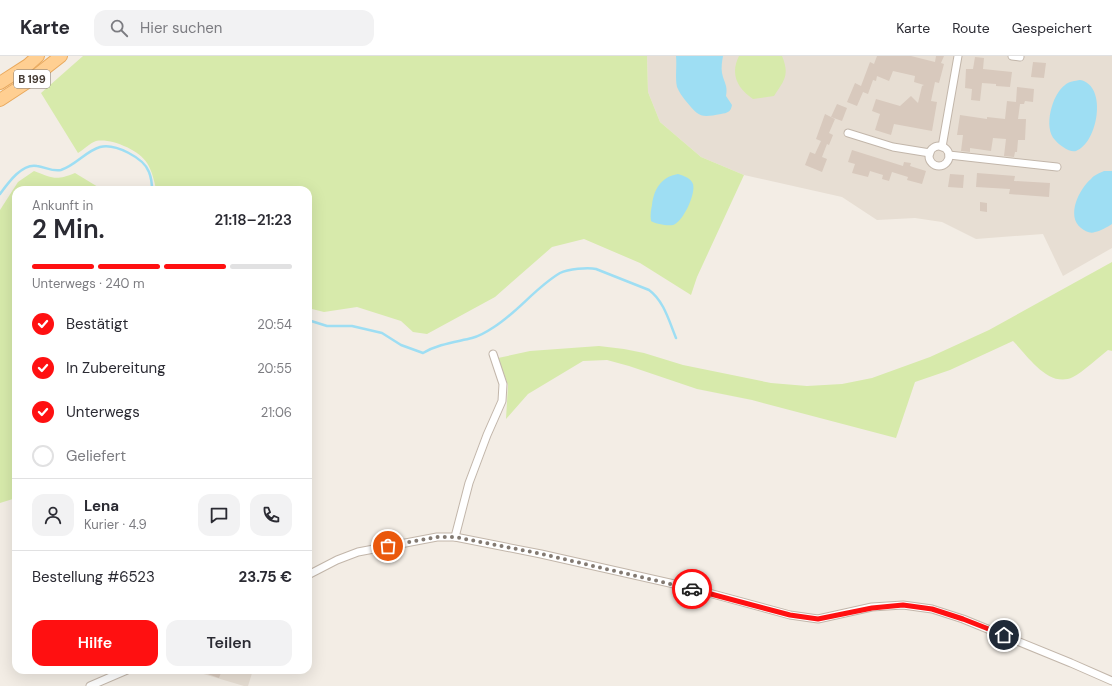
<!DOCTYPE html>
<html lang="de">
<head>
<meta charset="utf-8">
<style>
  :root { --surface:#fff; --page:#f2f2f3; --text:#2b2b33; --muted:#7c7c81; --line:#e1e1e2; --accent:#ff1011 }
  body { margin:0; font-family:"DM Sans",sans-serif; background:var(--page); color:var(--text); height:100vh; display:flex; flex-direction:column; font-size:15px; white-space:nowrap }
  * { box-sizing:border-box; margin:0 }
  p { font-size:13px; color:var(--muted) }
  .icon { flex:none; width:22px; height:22px; fill:none; stroke:currentColor; stroke-width:2; stroke-linecap:round; stroke-linejoin:round }
  .map { position:relative; flex:1; overflow:hidden }
  .side { position:absolute; left:12px; top:130px; width:300px; height:488px; display:flex; flex-direction:column; background:var(--surface); border-radius:12px; box-shadow:0 4px 16px #0002 }
  .side>* { flex:none }
  .pin { position:absolute; display:grid; place-items:center; width:34px; height:34px; color:#fff; margin:-17px; border:2px solid #fff; border-radius:50%; box-shadow:0 1px 4px #0007 }
  .courier { position:absolute; display:grid; place-items:center; width:40px; height:40px; margin:-20px; border:3px solid #ff1011; border-radius:50%; background:#fff; color:#222; box-shadow:0 1px 5px #0007 }
  .headline em { font-style:normal; font-weight:600 }
  .headline div { display:flex; flex-direction:column-reverse }
  .headline { display:flex; align-items:center; justify-content:space-between; height:68px; padding:0 20px }
  h1 { font-size:26px; font-weight:600; line-height:30px }
  .bar { display:grid; grid-template-columns:repeat(4,1fr); gap:6px 4px; align-content:center; height:48px; padding:0 20px }
  .bar i { height:5px; border-radius:3px; background:var(--line) }
  .bar .current { background:var(--accent) }
  .bar p { grid-column:span 4 }
  .line { display:flex; align-items:center; gap:10px; padding:0 20px; border-top:1px solid var(--line) }
  .line div { flex:1 }
  .round { display:grid; place-items:center; flex:none; width:42px; height:42px; border-radius:12px; background:var(--page) }
  ol { padding:0 20px; list-style:none }
  li { display:flex; align-items:center; gap:12px; height:44px }
  li p { margin-inline-start:auto }
  li .icon { padding:4px; border-radius:50%; background:var(--accent); color:#fff; stroke-width:4 }
  li:last-child { color:var(--muted) }
  li i { width:22px; height:22px; border:2px solid var(--line); border-radius:50% }
  .cta { display:flex; gap:8px; margin-top:auto; padding:8px 20px }
  .cta a { flex:1; height:46px; border-radius:12px; background:var(--accent); color:#fff; font-size:16px; font-weight:600; line-height:46px; text-align:center }
  .cta a+a { background:var(--page); color:var(--text) }
  header { display:flex; align-items:center; gap:24px; box-sizing:border-box; height:56px; padding:0 20px; background:var(--surface); border-bottom:1px solid var(--line) }
  header strong { font-size:19px }
  nav { display:flex; gap:22px; margin-inline-start:auto; font-size:14px }
  .search { width:280px; height:36px; background:var(--page); display:flex; align-items:center; gap:10px; box-sizing:border-box; padding:0 14px; border-radius:12px; color:var(--muted); font-size:15px }
  .map>svg:first-child { display:block }
  .residential { fill:#e7ded3 }
  .green { fill:#d7eaab }
  .water { fill:#9edef3 }
  .lines { fill:none; stroke-linecap:round; stroke-linejoin:round }
  .stream { stroke:#9edef3; stroke-width:2.5 }
  .building { fill:#d8c9bd }
  .street-casing { stroke:#c2b6aa; stroke-width:9 }
  .primary-casing { stroke:#e9a95d; stroke-width:14 }
  .street { stroke:#fff; stroke-width:7 }
  .primary { stroke:#ffcf92; stroke-width:12 }
  .done { stroke:#837a72; stroke-width:4; stroke-dasharray:0 7.2 }
  .route { stroke:#ff1011; stroke-width:5 }
  .labels { text-anchor:middle; stroke-width:3; stroke-linejoin:round; paint-order:stroke }
  .shield { fill:#fff; stroke:#7e7671; stroke-width:1 }
  .shield-label { font-size:11px; font-weight:bold; fill:#463c34 }
</style>
</head>
<body>
<header>
<strong>Karte</strong>
<div class="search"><svg class="icon" aria-label="search" viewBox="0 0 24 24"><circle cx="10" cy="10" r="6"/><path d="M15 15l6 6"/></svg>Hier suchen</div>
<nav><a>Karte</a><a>Route</a><a>Gespeichert</a></nav>
</header>
<div class="map">
<svg width="1112" height="630" viewBox="0 0 1112 630">
  <rect width="100%" height="100%" fill="#f3ede5"/>
  <g class="residential">
    <polygon points="647,0 1112,0 1112,192 1063,220 1043,178 976,183 942,166 915,162 877,164 842,141 744,119 701,101 660,66 648,36"/>
    <polygon points="190,614 253,614 248,630 244,630"/>
  </g>
  <g class="green">
    <path d="M83,0H647L648,36L660,66L701,101L744,119L697,221L691,239L640,207L584,183L552,191L495,241L427,278L413,276L401,265L357,251L324,256L308,252V134H158L156,133C154,124 152,115 147,107C139,94 111,82 96,85C90,87 83,94 78,97L41,37Z"/>
    <path d="M739,0H782C790,19 784,25 774,40L753,43C737,32 730,18 739,0Z"/>
    <path d="M34,115C53,122 55,125 75,117L103,134H16V442L0,447V154L18,126Z"/>
    <path d="M1112,206V295L1108,294C1099,301 1083,316 1073,321C1049,333 1027,299 1013,285L950,314L915,326L896,382L752,344L697,333L629,310L607,304L583,305L528,338L506,363L508,329L498,302L530,295L599,290L624,293L644,297L683,309L771,327L807,330L842,328L872,322L930,301L989,274Z"/>
  </g>
  <g class="water">
    <path d="M676,0H723C722,6 721,11 722,17C724,27 728,29 726,40L732,49C731,56 727,57 721,58C700,62 699,61 685,44C682,40 679,36 677,31C675,22 677,10 676,0Z"/>
    <path d="M1080,24C1108,29 1098,87 1076,95C1070,97 1059,89 1055,84C1043,72 1052,38 1065,29C1069,25 1075,25 1080,24Z"/>
    <path d="M1104,115H1112V168C1107,171 1101,175 1095,176C1090,178 1085,175 1081,172C1066,160 1079,133 1091,123C1094,119 1100,117 1104,115Z"/>
    <path d="M678,118C684,120 691,122 693,128C696,138 683,166 673,169C667,170 656,168 651,165C650,159 651,154 652,149C654,133 661,121 678,118Z"/>
  </g>
  <g class="lines">
    <g class="stream">
      <path d="M0,138C8,127 22,107 37,110C45,111 53,116 61,114C76,109 86,95 100,91C115,87 144,102 149,116C151,121 152,128 152,134"/>
      <path d="M308,264L327,270H352L382,277L401,289L423,297C438,288 456,286 472,282C480,280 488,275 494,271C518,256 536,231 560,217C568,213 588,211 596,213L649,234C664,245 669,265 676,282"/>
    </g>
  </g>
  <g class="building">
    <polygon points="877,0 911,0 935,6 936,0 944,0 941,7 944,8 939,27 935,26 931,45 937,46 932,75 894,68 891,79 875,74 880,58 872,55 876,43 900,50 911,40 918,47 922,30 924,29 914,26 915,20 893,15 889,25 877,20 876,25 873,24 868,38 863,36 857,50 847,46 855,27 861,30 870,6 874,8"/>
    <polygon points="975,1 984,2 983,13 1012,16 1010,31 996,30 996,28 982,27 980,45 971,44 972,33 965,32 966,13 973,13"/>
    <polygon points="1033,6 1046,7 1044,22 1031,21"/>
    <polygon points="1017,31 1034,33 1033,46 1025,45 1024,48 1020,48 1018,63 1026,63 1025,84 1018,84 1017,96 1015,96 1014,101 1004,100 1006,83 993,82 991,95 970,92 970,96 961,95 963,79 957,79 960,59 987,63 987,61 1005,63 1007,45 1016,46"/>
    <polygon points="837,48 847,52 842,65 831,61"/>
    <polygon points="825,58 835,63 829,77 833,79 829,89 827,88 822,101 827,103 822,116 805,109 810,96 815,98 821,85 816,83"/>
    <polygon points="852,94 903,110 904,106 911,107 910,110 926,115 922,128 907,124 908,121 892,116 889,125 882,123 883,119 870,115 868,121 852,117 855,108 848,106"/>
    <polygon points="977,117 1015,120 1014,125 1050,127 1049,141 1009,138 1010,133 976,131"/>
    <polygon points="950,118 964,119 963,132 948,131"/>
    <polygon points="980,146 987,147 987,156 980,155"/>
    <polygon points="199,614 222,614 219,622 199,615"/>
  </g>
  <g class="lines">
    <g class="street-casing">
      <g id="street">
        <polyline points="1012,0 1020,1"/>
        <polyline points="848,77 893,91 930,97"/>
        <circle cx="939" cy="100" r="10"/>
        <polyline points="942,91 958,0"/>
        <polyline points="949,99 1057,111"/>
        <polyline points="455,481 469,427 487,379 502,345 503,328 493,298"/>
        <polyline points="308,519 337,504 358,496 437,481 455,481 541,498 683,530 790,559 818,563 872,551 903,549 932,553 963,563 1071,607 1112,625"/>
        <polyline points="90,630 127,614"/>
      </g>
    </g>
    <g class="primary-casing">
      <g id="primary">
        <polyline points="0,27 28,9 38,0"/>
        <polyline points="0,44 29,25 61,0"/>
      </g>
    </g>
    <use href="#street" class="street"/>
    <use href="#primary" class="primary"/>
  </g>
  <g class="lines">
    <polyline class="done" points="388,490 437,481 455,481 542,498 692,533"/>
    <polyline class="route" points="692,533 790,559 818,563 872,552 903,549 932,553 963,563 1004,579"/>
  </g>
  <g class="labels">
    <rect class="shield" x="14" y="14" width="36" height="18" rx="3"/>
    <g class="shield-label">
      <text x="32" y="27">B 199</text>
    </g>
  </g>
</svg>
<div class="pin" style="left:388px;top:490px;background:#ea580c"><svg class="icon" aria-label="bag" viewBox="0 0 24 24"><path d="M5 8h14l-1 12H6zM9 8a3 3 0 0 1 6 0"/></svg></div>
<div class="pin" style="left:1004px;top:579px;background:#1f2937"><svg class="icon" aria-label="home" viewBox="0 0 24 24"><path d="M3 11l9-7 9 7M6 9v11h12V9"/></svg></div>
<div class="courier" style="left:692px;top:533px"><svg class="icon" aria-label="car" viewBox="0 0 24 24"><path d="M5 17H2v-5l4-1 3-4h7l3 4 3 1v5h-3M9 17h6M6 11h13"/><circle cx="7" cy="17" r="2"/><circle cx="17" cy="17" r="2"/></svg></div>
<section class="side">
<div class="headline"><div><h1>2 Min.</h1><p>Ankunft in</p></div><em>21:18–21:23</em></div>
<div class="bar"><i class="current"></i><i class="current"></i><i class="current"></i><i></i><p>Unterwegs · 240 m</p></div>
<ol>
<li><svg class="icon" aria-label="check" viewBox="0 0 24 24"><path d="M5 12l5 5 9-10"/></svg>Bestätigt<p>20:54</p></li>
<li><svg class="icon" aria-label="check" viewBox="0 0 24 24"><path d="M5 12l5 5 9-10"/></svg>In Zubereitung<p>20:55</p></li>
<li><svg class="icon" aria-label="check" viewBox="0 0 24 24"><path d="M5 12l5 5 9-10"/></svg>Unterwegs<p>21:06</p></li>
<li><i></i>Geliefert</li>
</ol>
<div class="line" style="height:72px"><a class="round"><svg class="icon" aria-label="person" viewBox="0 0 24 24"><circle cx="12" cy="8" r="4"/><path d="M4 21q1-7 8-7t8 7"/></svg></a><div><b>Lena</b><p>Kurier · 4.9</p></div><a class="round"><svg class="icon" aria-label="chat" viewBox="0 0 24 24"><path d="M4 5h16v11H9l-5 4z"/></svg></a><a class="round"><svg class="icon" aria-label="phone" viewBox="0 0 24 24"><path d="M5 4h4l2 5-3 2q2 4 5 5l2-3 5 2v4C11 20 4 13 5 4z"/></svg></a></div>
<div class="line" style="height:52px"><div>Bestellung #6523</div><b>23.75 €</b></div>
<div class="cta"><a>Hilfe</a><a>Teilen</a></div>
</section>
</div>
</body>
</html>
